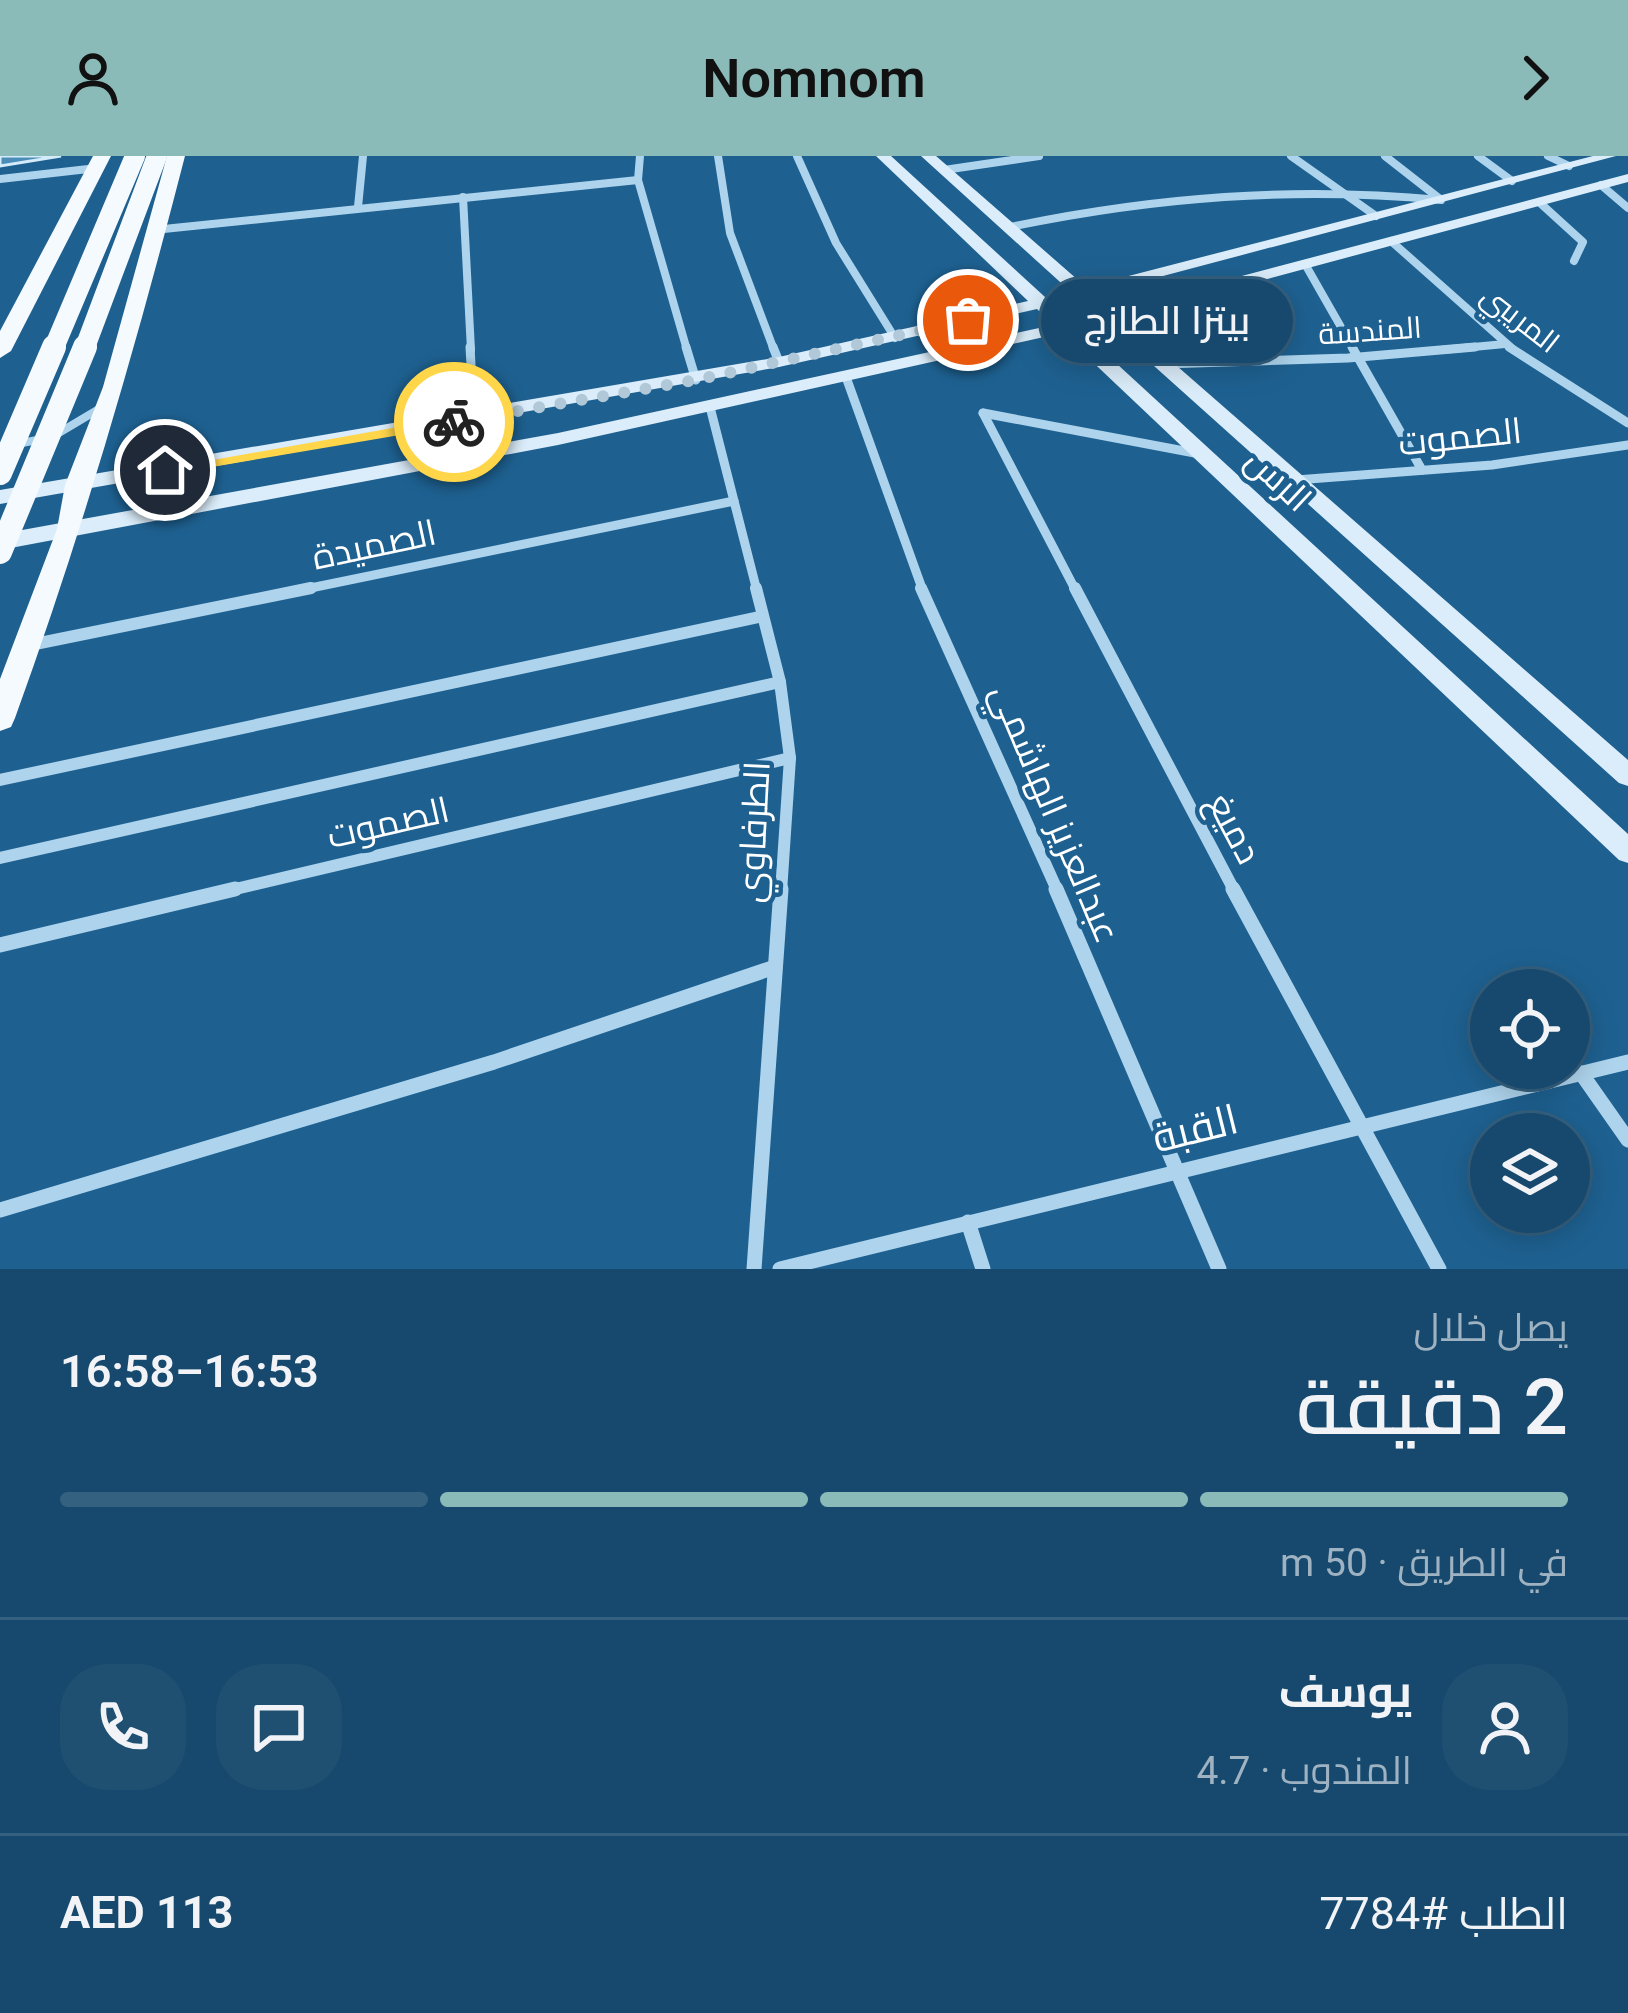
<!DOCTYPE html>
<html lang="ar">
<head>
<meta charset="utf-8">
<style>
  :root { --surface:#16496d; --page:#1f5072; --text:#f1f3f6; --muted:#9eb2c2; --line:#356180; --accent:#8bbbb9 }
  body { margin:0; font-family:Roboto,Cairo,sans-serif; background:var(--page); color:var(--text); direction:rtl; height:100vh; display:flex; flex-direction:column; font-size:45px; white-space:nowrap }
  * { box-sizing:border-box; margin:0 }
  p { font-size:39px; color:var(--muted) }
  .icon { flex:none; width:66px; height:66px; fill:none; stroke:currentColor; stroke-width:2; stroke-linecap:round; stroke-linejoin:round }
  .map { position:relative; height:1113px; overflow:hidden; direction:ltr }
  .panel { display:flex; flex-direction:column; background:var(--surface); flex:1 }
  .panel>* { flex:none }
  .buttons { position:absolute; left:1470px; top:813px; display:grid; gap:24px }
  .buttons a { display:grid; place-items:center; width:120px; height:120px; border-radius:50%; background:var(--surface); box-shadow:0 6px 30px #0003,0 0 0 3px var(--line); font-size:60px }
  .pin { position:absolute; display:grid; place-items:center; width:102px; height:102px; color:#fff; margin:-51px; border:6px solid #fff; border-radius:50%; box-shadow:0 3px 12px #0007 }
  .courier { position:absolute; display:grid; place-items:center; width:120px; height:120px; margin:-60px; border:9px solid #ffd54a; border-radius:50%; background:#fff; color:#222; box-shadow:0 3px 15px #0007 }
  .bubble { position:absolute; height:84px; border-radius:42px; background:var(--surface); box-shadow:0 6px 30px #0003,0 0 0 3px var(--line); font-size:39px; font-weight:600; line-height:84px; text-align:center; direction:rtl }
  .summary em { font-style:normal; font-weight:600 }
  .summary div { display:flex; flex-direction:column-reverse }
  .summary { display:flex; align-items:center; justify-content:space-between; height:204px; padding:0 60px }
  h1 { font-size:78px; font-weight:600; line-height:90px }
  .bar { display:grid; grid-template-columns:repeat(4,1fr); gap:18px 12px; align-content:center; height:144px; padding:0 60px }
  .bar i { height:15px; border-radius:9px; background:var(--line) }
  .bar .selected { background:var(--accent) }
  .bar p { grid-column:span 4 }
  .line { display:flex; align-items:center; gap:30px; padding:0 60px; border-top:3px solid var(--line) }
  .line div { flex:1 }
  .round { display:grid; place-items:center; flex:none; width:126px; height:126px; border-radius:48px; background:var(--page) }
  header { display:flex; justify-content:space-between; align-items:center; height:156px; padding:0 60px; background:var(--accent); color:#111; font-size:54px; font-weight:600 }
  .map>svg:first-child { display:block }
  .building { fill:#4b8db9; stroke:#d4ebfa; stroke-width:3 }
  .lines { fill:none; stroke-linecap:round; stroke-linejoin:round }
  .lane { stroke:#aed4ed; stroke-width:8 }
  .street-far3 { stroke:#aed4ed; stroke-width:8 }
  .street-far2 { stroke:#aed4ed; stroke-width:9 }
  .street-far1 { stroke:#aed4ed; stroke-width:12 }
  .street { stroke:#aed4ed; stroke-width:15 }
  .secondary { fill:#dbedfa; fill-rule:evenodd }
  .primary { fill:#f5faff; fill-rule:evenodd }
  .primary-bridge-far1 { stroke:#f5faff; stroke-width:20 }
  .primary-bridge { stroke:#f5faff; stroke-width:24 }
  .route { fill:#ffd54a }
  .done { stroke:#b0c8d8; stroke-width:12; stroke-dasharray:0 21.6 }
  .labels { text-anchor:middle; stroke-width:9; stroke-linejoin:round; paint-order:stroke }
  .far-street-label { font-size:30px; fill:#fff; stroke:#1e6191 }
  .street-label { font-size:36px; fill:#fff; stroke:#1e6191 }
  .near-street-label { font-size:42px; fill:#fff; stroke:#1e6191 }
</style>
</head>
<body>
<header><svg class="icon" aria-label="forward" viewBox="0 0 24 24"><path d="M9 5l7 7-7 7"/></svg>Nomnom<svg class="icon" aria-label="person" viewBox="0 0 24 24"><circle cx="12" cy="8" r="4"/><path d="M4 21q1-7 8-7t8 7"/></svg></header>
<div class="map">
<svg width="1628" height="1113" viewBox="0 0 1628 1113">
  <rect width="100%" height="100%" fill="#1e6191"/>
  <polygon class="building" points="0,0 61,0 0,10"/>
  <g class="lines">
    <polyline class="lane" points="17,288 52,281 99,253"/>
    <g class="street-far3">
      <polyline points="640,0 638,24 687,194"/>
      <polyline points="718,0 730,77 774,194"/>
      <polyline points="797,0 836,87 895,182"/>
      <polyline points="1291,0 1376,60"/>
      <polyline points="1385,0 1440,43"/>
      <polyline points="1478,0 1512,25"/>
      <polyline points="1548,0 1569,10"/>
      <polyline points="944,14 1039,0"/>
      <polyline points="0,23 97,12"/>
      <polyline points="1601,29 1628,52"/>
      <polyline points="463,41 471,194"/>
      <polyline points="1539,46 1583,86 1574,105"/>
      <polyline points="358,51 363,0"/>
      <path d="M1010,71C1155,41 1293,30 1441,44"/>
      <polyline points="154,74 638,24"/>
      <polyline points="1391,85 1514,194"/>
      <polyline points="1305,108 1354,194"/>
      <polyline points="1441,194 1505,188"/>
    </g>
    <g class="street-far2">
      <polyline points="470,191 474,262"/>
      <polyline points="686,191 696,224"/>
      <polyline points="773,191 779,206"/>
      <polyline points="1352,191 1422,314"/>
      <polyline points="1509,191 1628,267"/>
      <polyline points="1165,208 1348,202 1475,191"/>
      <polyline points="846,221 923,435"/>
      <polyline points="710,251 757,435"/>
      <polyline points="983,257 1076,435"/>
      <polyline points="983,257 1200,298"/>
      <polyline points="1296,324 1492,309 1628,289"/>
      <polyline points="296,435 734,345"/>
    </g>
    <g class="street-far1">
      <polyline points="756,432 780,526 790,602 781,736"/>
      <polyline points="921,432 1058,736"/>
      <polyline points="1075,432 1235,736"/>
      <polyline points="30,489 311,432"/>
      <polyline points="0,624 759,461"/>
      <polyline points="0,702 780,526"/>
      <polyline points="223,736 790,602"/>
    </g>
    <g class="street">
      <polyline points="1056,733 1219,1113"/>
      <polyline points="1233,733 1439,1113"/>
      <polyline points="0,789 235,733"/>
      <polyline points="1581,917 1628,984"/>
      <polyline points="0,1054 494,906 775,811"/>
      <polyline points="968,1066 983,1113"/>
      <polyline points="754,1113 781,733"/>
      <polyline points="780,1113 1628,906"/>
    </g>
    <path class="secondary" d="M876,0H891L1045,141L1070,135L921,0H936L1086,131L1593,0H1616L1095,138L1113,154L1628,18V26L1122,162L1628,604V630L1619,627L1105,166L1079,173L1628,678V707L1619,704L1062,177L558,289L0,394V378L558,277L1053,169L1037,153L779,211L0,348V334L779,201L1028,145ZM1079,142L1097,158L1070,165L1053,149Z"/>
    <g class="primary">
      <polygon points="93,0 111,0 11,195 0,202 0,175"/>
      <path d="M167,0H185C136,191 82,377 15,562L11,571L0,575V523L57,373L65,329L103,231Z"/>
    </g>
    <g class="primary-bridge-far1">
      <polyline points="53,194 135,0"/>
      <polyline points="84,194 157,0"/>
    </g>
    <g class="primary-bridge">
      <polyline points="0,317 54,191"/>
      <polyline points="0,396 85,191"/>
    </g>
  </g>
  <polygon class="route" points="454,261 459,269 165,319 157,314"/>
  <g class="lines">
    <polyline class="done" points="454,266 696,224 968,164"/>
  </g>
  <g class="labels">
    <g class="far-street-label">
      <text transform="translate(1520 163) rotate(38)" y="10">المريبي</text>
      <text transform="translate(1370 175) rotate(-4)" y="10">المندسة</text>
    </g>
    <g class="street-label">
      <text transform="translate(1460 280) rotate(-6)" y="13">الصموت</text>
      <text transform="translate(1279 323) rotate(43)" y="13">الرس</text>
      <text transform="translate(374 388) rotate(-12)" y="13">الصميدة</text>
      <text transform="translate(1056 657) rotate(67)" y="13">عبدالعزيز الهاشمي</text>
      <text transform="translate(388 666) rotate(-13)" y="13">الصموت</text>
      <text transform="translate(1235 672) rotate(62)" y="13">دميغ</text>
      <text transform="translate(753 676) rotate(-87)" y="13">الطرفاوي</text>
    </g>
    <g class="near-street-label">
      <text transform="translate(1195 972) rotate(-14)" y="15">القبة</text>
    </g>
  </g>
</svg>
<div class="buttons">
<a><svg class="icon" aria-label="locate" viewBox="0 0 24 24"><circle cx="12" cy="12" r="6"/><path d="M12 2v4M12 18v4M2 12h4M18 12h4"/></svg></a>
<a><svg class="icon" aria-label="layers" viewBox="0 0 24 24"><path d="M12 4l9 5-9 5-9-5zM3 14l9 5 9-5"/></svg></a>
</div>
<div class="pin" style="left:968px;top:164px;background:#ea580c"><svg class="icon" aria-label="bag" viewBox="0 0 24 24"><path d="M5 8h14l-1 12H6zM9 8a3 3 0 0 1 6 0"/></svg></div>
<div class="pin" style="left:165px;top:314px;background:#1f2937"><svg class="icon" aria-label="home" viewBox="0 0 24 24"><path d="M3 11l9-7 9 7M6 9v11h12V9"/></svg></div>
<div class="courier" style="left:454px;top:266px"><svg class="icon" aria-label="bike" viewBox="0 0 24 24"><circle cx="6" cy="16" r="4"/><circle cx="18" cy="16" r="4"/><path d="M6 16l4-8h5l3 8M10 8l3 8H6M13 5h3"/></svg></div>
<div class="bubble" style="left:1041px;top:123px;width:252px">بيتزا الطازج</div>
</div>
<section class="panel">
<div class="summary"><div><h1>2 دقيقة</h1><p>يصل خلال</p></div><em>16:53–16:58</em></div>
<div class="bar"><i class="selected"></i><i class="selected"></i><i class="selected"></i><i></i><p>في الطريق · 50 m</p></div>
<div class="line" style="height:216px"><a class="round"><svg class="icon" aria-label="person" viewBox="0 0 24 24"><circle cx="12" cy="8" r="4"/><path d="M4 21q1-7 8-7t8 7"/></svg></a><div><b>يوسف</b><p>المندوب · 4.7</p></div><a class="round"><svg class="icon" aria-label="chat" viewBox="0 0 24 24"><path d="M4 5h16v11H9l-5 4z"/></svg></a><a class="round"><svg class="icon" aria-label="phone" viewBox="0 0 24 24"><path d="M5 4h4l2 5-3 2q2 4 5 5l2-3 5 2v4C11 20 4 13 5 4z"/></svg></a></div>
<div class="line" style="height:156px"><div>الطلب #7784</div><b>AED 113</b></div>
</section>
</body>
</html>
